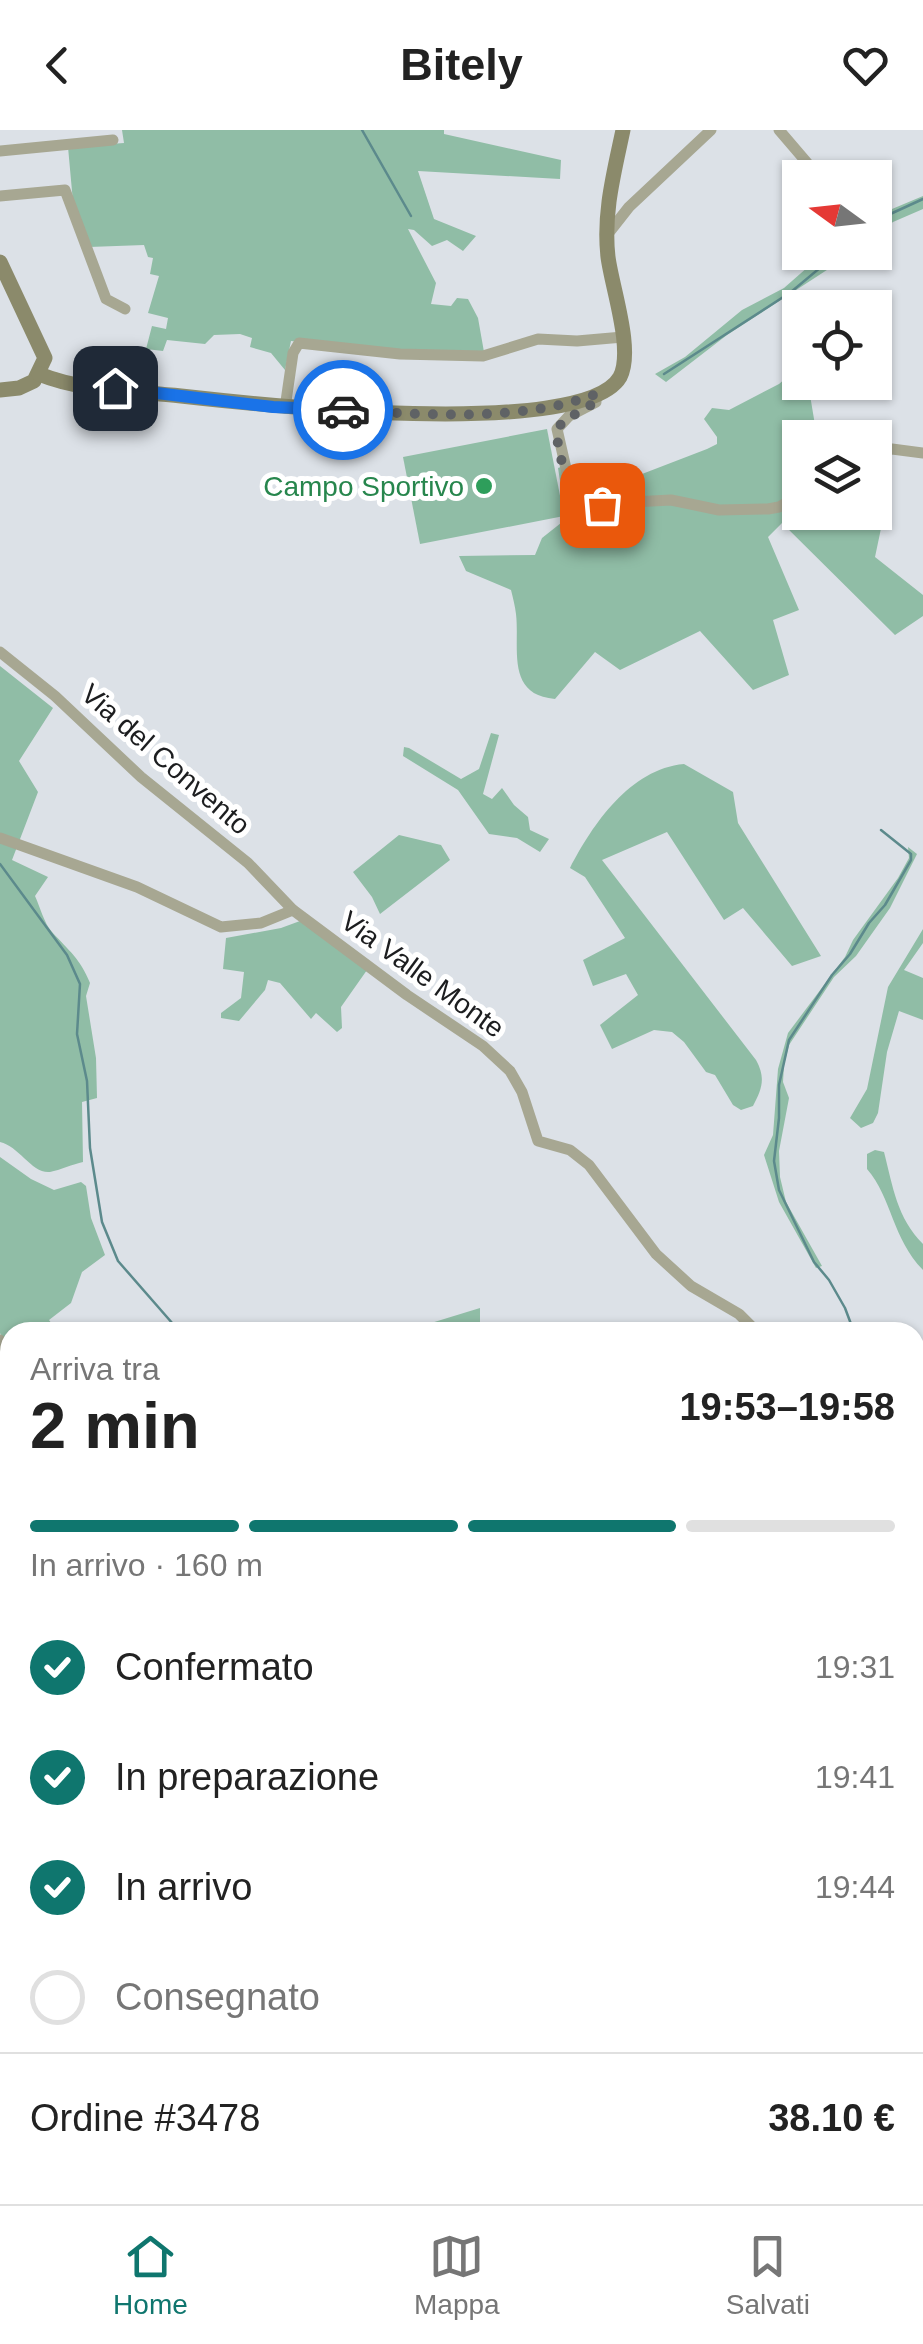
<!DOCTYPE html>
<html lang="it">
<head>
<meta charset="utf-8">
<style>
  :root { --surface:#fff; --page:#f6f6f6; --text:#222; --muted:#767676; --line:#e0e0e0; --accent:#0f766e }
  body { margin:0; font-family:Arial,sans-serif; background:var(--page); color:var(--text); height:100vh; display:flex; flex-direction:column; font-size:38px; white-space:nowrap }
  * { box-sizing:border-box; margin:0 }
  p { font-size:32px; color:var(--muted) }
  .icon { flex:none; width:55px; height:55px; fill:none; stroke:currentColor; stroke-width:2; stroke-linecap:round; stroke-linejoin:round }
  .map { position:relative; flex:1; overflow:hidden }
  .sheet { position:absolute; left:0px; top:1192px; width:925px; height:882px; display:flex; flex-direction:column; background:var(--surface); border-radius:30px 30px 0 0; box-shadow:0 2px 8px #0004 }
  .sheet>* { flex:none }
  .needle { width:65px; rotate:285deg }
  .tools { position:absolute; left:782px; top:30px; display:grid; gap:20px }
  .tools a { display:grid; place-items:center; width:110px; height:110px; border-radius:0px; background:var(--surface); box-shadow:0 2px 8px #0004; font-size:50px }
  .pin { position:absolute; display:grid; place-items:center; width:85px; height:85px; color:#fff; margin:-42px; border-radius:20px; box-shadow:0 5px 15px #0006 }
  .courier { position:absolute; display:grid; place-items:center; width:100px; height:100px; margin:-50px; border:8px solid #1a73e8; border-radius:50%; background:#fff; color:#222; box-shadow:0 2px 12px #0007 }
  .overview em { font-style:normal; font-weight:600 }
  .overview div { display:flex; flex-direction:column-reverse }
  .overview { display:flex; align-items:center; justify-content:space-between; height:170px; padding:0 30px }
  h1 { font-size:65px; font-weight:600; line-height:75px }
  .bar { display:grid; grid-template-columns:repeat(4,1fr); gap:15px 10px; align-content:center; height:120px; padding:0 30px }
  .bar i { height:12px; border-radius:8px; background:var(--line) }
  .bar .selected { background:var(--accent) }
  .bar p { grid-column:span 4 }
  .line { display:flex; align-items:center; gap:25px; padding:0 30px; border-top:2px solid var(--line) }
  .line div { flex:1 }
  ol { padding:0 30px; list-style:none }
  li { display:flex; align-items:center; gap:30px; height:110px }
  li p { margin-inline-start:auto }
  li .icon { padding:10px; border-radius:50%; background:var(--accent); color:#fff; stroke-width:4 }
  li:last-child { color:var(--muted) }
  li i { width:55px; height:55px; border:5px solid var(--line); border-radius:50% }
  header { display:flex; justify-content:space-between; align-items:center; height:130px; padding:0 30px; background:var(--surface); font-size:45px; font-weight:600 }
  .tabs { display:flex; justify-content:space-around; align-items:center; height:140px; border-top:2px solid var(--line); background:var(--surface); font-size:28px; color:var(--muted) }
  .tabs a { display:grid; justify-items:center; gap:5px }
  .tabs .selected { color:var(--accent) }
  .map>svg:first-child { display:block }
  .green { fill:#90bda6 }
  .lines { fill:none; stroke-linecap:round; stroke-linejoin:round }
  .stream { stroke:#5c8a8c; stroke-width:2.5 }
  .street { stroke:#a7a792; stroke-width:11 }
  .secondary { stroke:#8b8a6b; stroke-width:15 }
  .done { stroke:#5f6265; stroke-width:10; stroke-dasharray:0 18 }
  .route { stroke:#1a73e8; stroke-width:12 }
  .leisure-dot { fill:#2e9e5b; stroke:#fff; stroke-width:4 }
  .labels { text-anchor:middle; stroke-width:10; stroke-linejoin:round; paint-order:stroke }
  .leisure-label { font-size:28px; fill:#27864d; stroke:#fff; text-anchor:end }
  .street-label { font-size:28px; fill:#1c1d1f; stroke:#fff }
</style>
</head>
<body>
<header><svg class="icon" aria-label="back" viewBox="0 0 24 24"><path d="M15 5l-7 7 7 7"/></svg>Bitely<svg class="icon" aria-label="heart" viewBox="0 0 24 24"><path d="M12 20l-8-8c-3-5 5-10 8-4 3-6 11-1 8 4z"/></svg></header>
<div class="map">
<svg width="923" height="2074" viewBox="0 0 923 2074">
  <rect width="100%" height="100%" fill="#dce1e7"/>
  <g class="green">
    <polygon points="122,0 444,0 444,4 561,30 560,49 418,41 434,89 476,106 463,121 447,110 432,116 414,100 408,99 436,153 431,174 451,176 457,168 468,169 478,188 484,222 397,222 291,211 285,240 271,223 250,217 252,208 240,204 214,205 205,214 167,210 163,221 146,219 152,196 166,199 168,188 148,183 159,146 150,144 153,128 148,127 144,115 89,117 73,72 68,17 124,13"/>
    <polygon points="923,66 923,79 893,92 875,105 875,76 892,79"/>
    <polygon points="825,122 853,123 727,205 666,252 655,244 685,227 742,180 784,158"/>
    <path d="M800,236V252L808,253L817,307L800,308V382H875V379L883,389L875,427L923,465V486L895,505L782,393L768,407L799,480L773,490L789,545L753,560L700,501L620,540L595,522L555,569C505,565 520,517 516,484C515,476 513,468 511,460L466,441L459,426L535,425L542,408L566,389L558,338L566,335L582,355L642,344L707,319L717,314V307L704,289L712,278L729,280L779,254Z"/>
    <polygon points="547,299 564,386 420,414 403,327"/>
    <path d="M0,536L53,578L19,631L38,662L12,730L48,747L35,766C40,777 44,793 52,802C69,821 80,828 90,853L86,866L96,928L97,968L82,972L83,1032C73,1034 60,1040 50,1042C32,1044 19,1016 0,1012Z"/>
    <polygon points="491,603 499,605 483,664 492,669 502,658 514,675 528,687 530,700 549,709 540,722 517,708 489,704 458,660 403,626 404,617 409,618 461,649 479,639"/>
    <path d="M684,634L733,662L738,693L821,826L792,836L743,778L724,790L667,702L602,730L756,930C766,948 762,959 753,976L741,980L733,975L715,945L706,942L684,912L672,902L654,900L612,919L600,895L638,865L626,844L593,856L583,830L625,808L585,747L570,738C593,694 630,639 684,634Z"/>
    <polygon points="399,705 441,715 450,730 380,784 372,767 353,742"/>
    <polygon points="908,717 917,724 890,778 856,826 834,847 789,915 784,935 783,952 789,968 779,1021 780,1047 786,1072 822,1136 816,1138 779,1072 764,1025 773,1005 778,939 788,903 845,827 853,810 898,748 909,728"/>
    <polygon points="300,791 367,840 341,877 342,898 337,902 316,883 311,889 280,853 268,850 265,860 239,891 221,888 221,883 241,868 244,842 223,839 226,808 281,798"/>
    <polygon points="923,799 923,813 904,840 923,848 923,890 899,881 887,922 878,983 873,993 861,998 850,988 867,959 888,857"/>
    <path d="M875,1020L884,1022C893,1057 897,1088 923,1114V1140C892,1108 892,1068 867,1039V1024Z"/>
    <polygon points="0,1027 31,1049 54,1060 81,1052 86,1056 91,1088 105,1125 82,1142 71,1173 49,1190 58,1202 10,1202 10,1228 0,1203"/>
    <polygon points="480,1178 480,1202 418,1202 418,1197"/>
    <polygon points="915,1257 923,1258 923,1350 915,1348"/>
    <polygon points="513,2065 802,2065 813,2068 816,2065 815,2074 539,2074 517,2070"/>
  </g>
  <g class="lines">
    <g class="stream">
      <polyline points="362,0 411,86"/>
      <polyline points="875,91 923,69"/>
      <polyline points="664,244 791,162 839,122"/>
      <polyline points="0,734 67,825 80,854 77,904 87,951 90,1018 102,1092 118,1131 180,1202"/>
      <polyline points="854,1202 845,1178 829,1150 814,1132 779,1060 774,1031 779,988 779,955 789,910 832,845 850,824 869,793 885,775 911,730 911,724 881,700"/>
      <polyline points="915,1261 923,1263"/>
      <polyline points="915,1316 923,1316"/>
      <polyline points="0,1404 10,1451"/>
      <polyline points="527,2065 557,2074"/>
      <polyline points="592,2065 602,2074"/>
    </g>
    <g class="street">
      <polyline points="779,0 809,35"/>
      <polyline points="0,21 113,10"/>
      <polyline points="0,66 65,60 106,169 125,179"/>
      <polyline points="607,105 629,77 711,0"/>
      <polyline points="596,265 596,272 569,286 557,299 567,343 594,374 671,370 719,380 768,379 779,377 800,365"/>
      <polyline points="285,278 293,223 299,213 400,224 483,226 538,209 577,211 623,207"/>
      <polyline points="875,321 892,319 923,323"/>
      <polyline points="0,522 55,566 141,647 248,733 293,780 407,865 483,916 510,941 522,962 538,1011 570,1020 589,1035 656,1124 691,1156 739,1184 757,1202"/>
      <polyline points="0,708 137,757 221,797 261,793 293,780"/>
      <polyline points="0,1210 10,1233"/>
      <polyline points="0,1307 10,1308"/>
      <polyline points="915,1787 923,1784"/>
    </g>
    <g class="secondary">
      <polyline points="0,132 45,228 34,251 19,258 0,260"/>
      <path d="M39,244C83,262 135,261 181,266C252,274 583,311 620,247C634,220 612,158 608,127C603,83 614,43 623,0"/>
    </g>
  </g>
  <g class="lines">
    <path class="done" d="M343,280C421,284 522,293 596,264V272L562,292C547,318 574,368 602,375"/>
    <polyline class="route" points="115,258 273,277 343,280"/>
  </g>
  <circle class="leisure-dot" cx="484" cy="356" r="10"/>
  <g class="labels">
    <g class="leisure-label">
      <text x="464" y="366">Campo Sportivo</text>
    </g>
    <g class="street-label">
      <text transform="translate(166 629) rotate(41)" y="10">Via del Convento</text>
      <text transform="translate(423 844) rotate(36)" y="10">Via Valle Monte</text>
    </g>
  </g>
</svg>
<div class="tools">
<a><svg class="needle" viewBox="-14 -14 28 28"><path d="M0-13l5 13h-10z" fill="#e53935"/><path d="M0 13l5-13h-10z" fill="#767676"/></svg></a>
<a><svg class="icon" aria-label="locate" viewBox="0 0 24 24"><circle cx="12" cy="12" r="6"/><path d="M12 2v4M12 18v4M2 12h4M18 12h4"/></svg></a>
<a><svg class="icon" aria-label="layers" viewBox="0 0 24 24"><path d="M12 4l9 5-9 5-9-5zM3 14l9 5 9-5"/></svg></a>
</div>
<div class="pin" style="left:602px;top:375px;background:#ea580c"><svg class="icon" aria-label="bag" viewBox="0 0 24 24"><path d="M5 8h14l-1 12H6zM9 8a3 3 0 0 1 6 0"/></svg></div>
<div class="pin" style="left:115px;top:258px;background:#1f2937"><svg class="icon" aria-label="home" viewBox="0 0 24 24"><path d="M3 11l9-7 9 7M6 9v11h12V9"/></svg></div>
<div class="courier" style="left:343px;top:280px"><svg class="icon" aria-label="car" viewBox="0 0 24 24"><path d="M5 17H2v-5l4-1 3-4h7l3 4 3 1v5h-3M9 17h6M6 11h13"/><circle cx="7" cy="17" r="2"/><circle cx="17" cy="17" r="2"/></svg></div>
<section class="sheet">
<div class="overview"><div><h1>2 min</h1><p>Arriva tra</p></div><em>19:53–19:58</em></div>
<div class="bar"><i class="selected"></i><i class="selected"></i><i class="selected"></i><i></i><p>In arrivo · 160 m</p></div>
<ol>
<li><svg class="icon" aria-label="check" viewBox="0 0 24 24"><path d="M5 12l5 5 9-10"/></svg>Confermato<p>19:31</p></li>
<li><svg class="icon" aria-label="check" viewBox="0 0 24 24"><path d="M5 12l5 5 9-10"/></svg>In preparazione<p>19:41</p></li>
<li><svg class="icon" aria-label="check" viewBox="0 0 24 24"><path d="M5 12l5 5 9-10"/></svg>In arrivo<p>19:44</p></li>
<li><i></i>Consegnato</li>
</ol>
<div class="line" style="height:130px"><div>Ordine #3478</div><b>38.10 €</b></div>
</section>
</div>
<nav class="tabs">
<a class="selected"><svg class="icon" aria-label="home" viewBox="0 0 24 24"><path d="M3 11l9-7 9 7M6 9v11h12V9"/></svg>Home</a>
<a><svg class="icon" aria-label="map" viewBox="0 0 24 24"><path d="M3 6l6-2 6 2 6-2v14l-6 2-6-2-6 2zM9 4v14M15 6v14"/></svg>Mappa</a>
<a><svg class="icon" aria-label="saved" viewBox="0 0 24 24"><path d="M7 4h10v16l-5-4-5 4z"/></svg>Salvati</a>
</nav>
</body>
</html>
